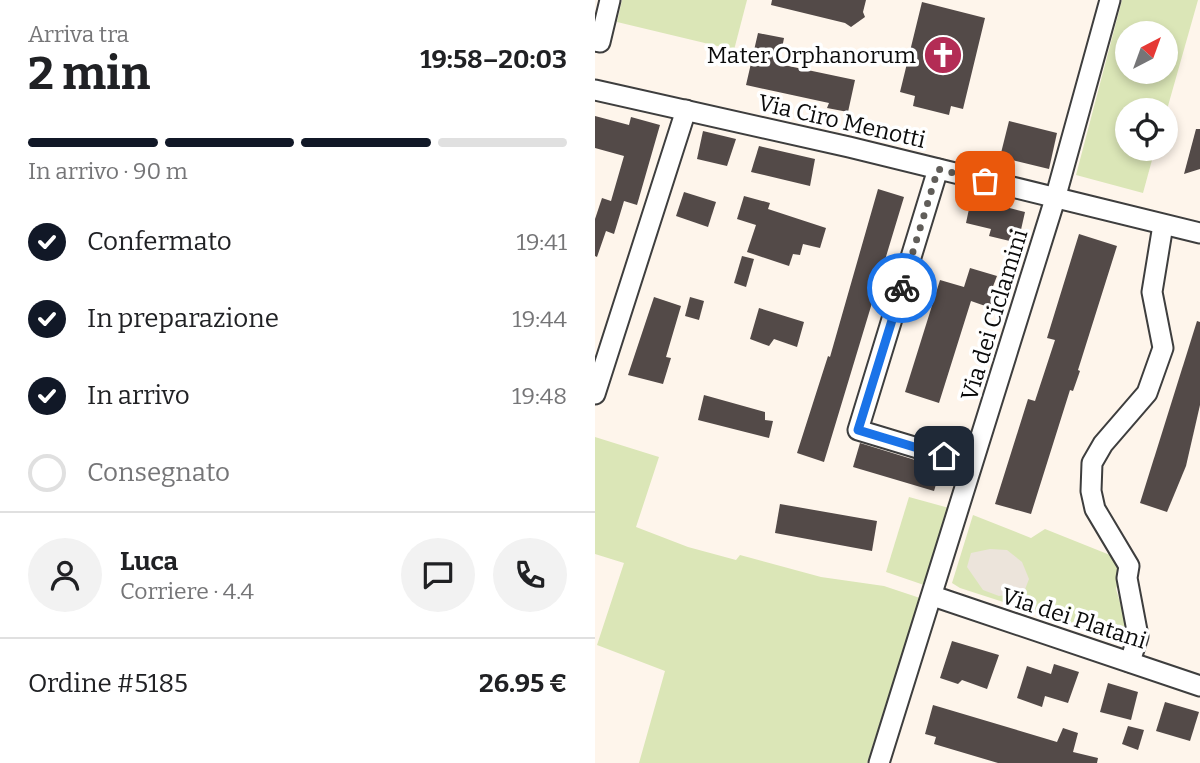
<!DOCTYPE html>
<html lang="it">
<head>
<meta charset="utf-8">
<style>
  :root { --surface:#fff; --page:#f2f2f2; --text:#202124; --muted:#757577; --line:#e0e0e0; --accent:#111827 }
  body { margin:0; font-family:Bitter,serif; background:var(--page); color:var(--text); height:100vh; display:flex; flex-direction:column; font-size:26px; white-space:nowrap }
  * { box-sizing:border-box; margin:0 }
  p { font-size:23px; color:var(--muted) }
  .icon { flex:none; width:38px; height:38px; fill:none; stroke:currentColor; stroke-width:2; stroke-linecap:round; stroke-linejoin:round }
  .map { position:relative; flex:1; overflow:hidden }
  .sheet { display:flex; flex-direction:column; background:var(--surface); width:595px }
  .sheet>* { flex:none }
  .needle { width:46px; rotate:41deg }
  .controls { position:absolute; left:520px; top:21px; display:grid; gap:14px }
  .controls a { display:grid; place-items:center; width:63px; height:63px; border-radius:50%; background:var(--surface); box-shadow:0 4px 10px #0003; font-size:35px }
  .pin { position:absolute; display:grid; place-items:center; width:60px; height:60px; color:#fff; margin:-30px; border-radius:14px; box-shadow:0 4px 10px #0006 }
  .courier { position:absolute; display:grid; place-items:center; width:70px; height:70px; margin:-35px; border:5px solid #1a73e8; border-radius:50%; background:#fff; color:#222; box-shadow:0 2px 9px #0007 }
  .head em { font-style:normal; font-weight:700 }
  .head div { display:flex; flex-direction:column-reverse }
  .head { display:flex; align-items:center; justify-content:space-between; height:119px; padding:0 28px }
  h1 { font-size:46px; font-weight:700; line-height:52px }
  .bar { display:grid; grid-template-columns:repeat(4,1fr); gap:10px 7px; align-content:center; height:84px; padding:0 28px }
  .bar i { height:9px; border-radius:5px; background:var(--line) }
  .bar .current { background:var(--accent) }
  .bar p { grid-column:span 4 }
  .line { display:flex; align-items:center; gap:18px; padding:0 28px; border-top:2px solid var(--line) }
  .line div { flex:1 }
  .round { display:grid; place-items:center; flex:none; width:74px; height:74px; border-radius:37px; background:var(--page) }
  ol { padding:0 28px; list-style:none }
  li { display:flex; align-items:center; gap:21px; height:77px }
  li p { margin-inline-start:auto }
  li .icon { padding:7px; border-radius:50%; background:var(--accent); color:#fff; stroke-width:4 }
  li:last-child { color:var(--muted) }
  li i { width:38px; height:38px; border:4px solid var(--line); border-radius:50% }
  main { display:flex; flex:1; min-height:0 }
  .map>svg:first-child { display:block }
  .green { fill:#dbe6b7; fill-rule:evenodd }
  .plaza { fill:#ece4db }
  .building { fill:#534a48 }
  .lines { fill:none; stroke-linecap:round; stroke-linejoin:round }
  .minor-casing { stroke:#3e3e3e; stroke-width:23 }
  .minor { stroke:#fff; stroke-width:19 }
  .done { stroke:#605d59; stroke-width:7; stroke-dasharray:0 12.6 }
  .route { stroke:#1a73e8; stroke-width:9 }
  .labels { text-anchor:middle; stroke-width:7; stroke-linejoin:round; paint-order:stroke }
  .poi-label { font-size:23px; fill:#0b0b0b; stroke:#fff; text-anchor:end }
  .street-label { font-size:23px; fill:#0b0b0b; stroke:#fff }
</style>
</head>
<body>
<main>
<section class="sheet">
<div class="head"><div><h1>2 min</h1><p>Arriva tra</p></div><em>19:58–20:03</em></div>
<div class="bar"><i class="current"></i><i class="current"></i><i class="current"></i><i></i><p>In arrivo · 90 m</p></div>
<ol>
<li><svg class="icon" aria-label="check" viewBox="0 0 24 24"><path d="M5 12l5 5 9-10"/></svg>Confermato<p>19:41</p></li>
<li><svg class="icon" aria-label="check" viewBox="0 0 24 24"><path d="M5 12l5 5 9-10"/></svg>In preparazione<p>19:44</p></li>
<li><svg class="icon" aria-label="check" viewBox="0 0 24 24"><path d="M5 12l5 5 9-10"/></svg>In arrivo<p>19:48</p></li>
<li><i></i>Consegnato</li>
</ol>
<div class="line" style="height:126px"><a class="round"><svg class="icon" aria-label="person" viewBox="0 0 24 24"><circle cx="12" cy="8" r="4"/><path d="M4 21q1-7 8-7t8 7"/></svg></a><div><b>Luca</b><p>Corriere · 4.4</p></div><a class="round"><svg class="icon" aria-label="chat" viewBox="0 0 24 24"><path d="M4 5h16v11H9l-5 4z"/></svg></a><a class="round"><svg class="icon" aria-label="phone" viewBox="0 0 24 24"><path d="M5 4h4l2 5-3 2q2 4 5 5l2-3 5 2v4C11 20 4 13 5 4z"/></svg></a></div>
<div class="line" style="height:91px"><div>Ordine #5185</div><b>26.95 €</b></div>
</section>
<div class="map">
<svg width="605" height="763" viewBox="0 0 605 763">
  <rect width="100%" height="100%" fill="#fef5eb"/>
  <g class="green">
    <polygon points="27,0 152,0 139,50 22,22"/>
    <path d="M527,0H603L571,113L570,110H532V149H560L548,193L481,175ZM570,33V72H532V33Z"/>
    <polygon points="0,437 64,457 41,527 93,547 141,560 145,555 226,577 289,586 325,598 272,763 44,763 70,671 2,645 29,563 0,554"/>
    <polygon points="314,497 354,508 329,585 291,572"/>
    <polygon points="378,515 436,538 450,529 525,559 526,574 521,589 533,629 529,641 365,588 357,583"/>
  </g>
  <polygon class="plaza" points="395,549 412,550 427,562 434,579 429,592 404,596 388,590 372,567 376,553"/>
  <g class="building">
    <polygon points="177,0 271,0 268,12 270,17 256,27 250,23 176,5"/>
    <polygon points="327,2 390,18 368,109 356,106 354,115 318,106 320,96 305,92"/>
    <polygon points="163,33 189,38 184,64 260,80 253,112 232,108 234,103 151,85"/>
    <polygon points="0,116 34,125 36,117 65,125 42,205 29,201 19,234 11,231 2,257 0,256 0,219 7,198 16,201 29,156 0,148"/>
    <polygon points="414,121 462,133 454,169 405,157"/>
    <polygon points="601,129 605,129 605,169 589,174"/>
    <polygon points="108,131 141,139 132,166 102,159"/>
    <polygon points="164,146 220,159 215,186 156,172"/>
    <polygon points="283,189 309,197 229,462 202,453 233,356 235,357"/>
    <polygon points="378,190 409,197 407,206 430,212 423,243 394,236 396,229 371,223"/>
    <polygon points="89,192 121,202 113,227 81,216"/>
    <polygon points="149,196 175,203 173,209 231,228 225,248 208,244 205,255 198,254 194,266 152,252 161,225 142,219"/>
    <polygon points="484,234 522,246 483,370 485,371 478,391 475,390 436,514 400,504 433,399 440,401 460,340 452,338"/>
    <polygon points="147,256 159,259 151,287 139,283"/>
    <polygon points="375,268 402,276 397,289 402,291 396,308 376,301 344,403 310,392 345,280 369,287"/>
    <polygon points="59,297 86,306 71,357 76,358 68,384 33,375"/>
    <polygon points="95,297 109,301 104,320 90,316"/>
    <polygon points="164,308 209,322 202,347 179,339 174,346 155,339"/>
    <polygon points="602,321 605,322 605,405 591,466 572,512 545,503"/>
    <polygon points="109,395 170,412 170,420 178,421 174,438 103,420"/>
    <polygon points="265,443 346,468 339,491 258,467"/>
    <polygon points="185,504 282,521 277,551 180,533"/>
    <polygon points="357,641 404,655 392,689 367,680 363,684 345,678"/>
    <polygon points="459,664 484,672 473,703 450,696 447,707 422,698 432,666 456,674"/>
    <polygon points="513,683 543,692 536,720 505,712"/>
    <polygon points="570,702 604,712 595,741 561,731"/>
    <polygon points="338,705 462,742 468,728 483,733 478,752 503,758 502,763 403,763 339,744 341,737 330,734"/>
    <polygon points="533,726 549,730 543,750 527,744"/>
  </g>
  <g class="lines">
    <g class="minor-casing">
      <g id="minor">
        <polyline points="0,41 5,42 15,0"/>
        <polyline points="0,90 254,147 605,233"/>
        <polyline points="343,169 263,430 349,456"/>
        <polyline points="0,394 91,110"/>
        <polyline points="338,596 605,686"/>
        <polyline points="535,662 543,636 532,578 534,566 500,509 496,491 497,463 508,444 552,393 568,348 557,292 568,225"/>
        <polyline points="284,763 460,199 515,0"/>
      </g>
    </g>
    <use href="#minor" class="minor"/>
  </g>
  <g class="lines">
    <polyline class="done" points="307,288 343,169 390,181"/>
    <polyline class="route" points="307,288 263,430 349,456"/>
  </g>
  <defs>
    <g id="church-disc" transform="scale(2.0125)"><circle r="9.5" fill="#b32c55" stroke="#fff"/><path d="M-1.2-6h2.4v3.5h3.3v2.4h-3.3V6h-2.4V-.1h-3.3v-2.4h3.3Z" fill="#fff"/></g>
  </defs>
  <g fill-rule="evenodd">
    <use href="#church-disc" x="348" y="55"/>
  </g>
  <g class="labels">
    <g class="poi-label">
      <text x="321" y="63">Mater Orphanorum</text>
    </g>
    <g class="street-label">
      <text transform="translate(247 121) rotate(13)" y="8">Via Ciro Menotti</text>
      <text transform="translate(399 315) rotate(-73)" y="8">Via dei Ciclamini</text>
      <text transform="translate(479 618) rotate(18)" y="8">Via dei Platani</text>
    </g>
  </g>
</svg>
<div class="controls">
<a><svg class="needle" viewBox="-14 -14 28 28"><path d="M0-13l5 13h-10z" fill="#e53935"/><path d="M0 13l5-13h-10z" fill="#757577"/></svg></a>
<a><svg class="icon" aria-label="locate" viewBox="0 0 24 24"><circle cx="12" cy="12" r="6"/><path d="M12 2v4M12 18v4M2 12h4M18 12h4"/></svg></a>
</div>
<div class="pin" style="left:390px;top:181px;background:#ea580c"><svg class="icon" aria-label="bag" viewBox="0 0 24 24"><path d="M5 8h14l-1 12H6zM9 8a3 3 0 0 1 6 0"/></svg></div>
<div class="pin" style="left:349px;top:456px;background:#1f2937"><svg class="icon" aria-label="home" viewBox="0 0 24 24"><path d="M3 11l9-7 9 7M6 9v11h12V9"/></svg></div>
<div class="courier" style="left:307px;top:288px"><svg class="icon" aria-label="bike" viewBox="0 0 24 24"><circle cx="6" cy="16" r="4"/><circle cx="18" cy="16" r="4"/><path d="M6 16l4-8h5l3 8M10 8l3 8H6M13 5h3"/></svg></div>
</div>
</main>
</body>
</html>
